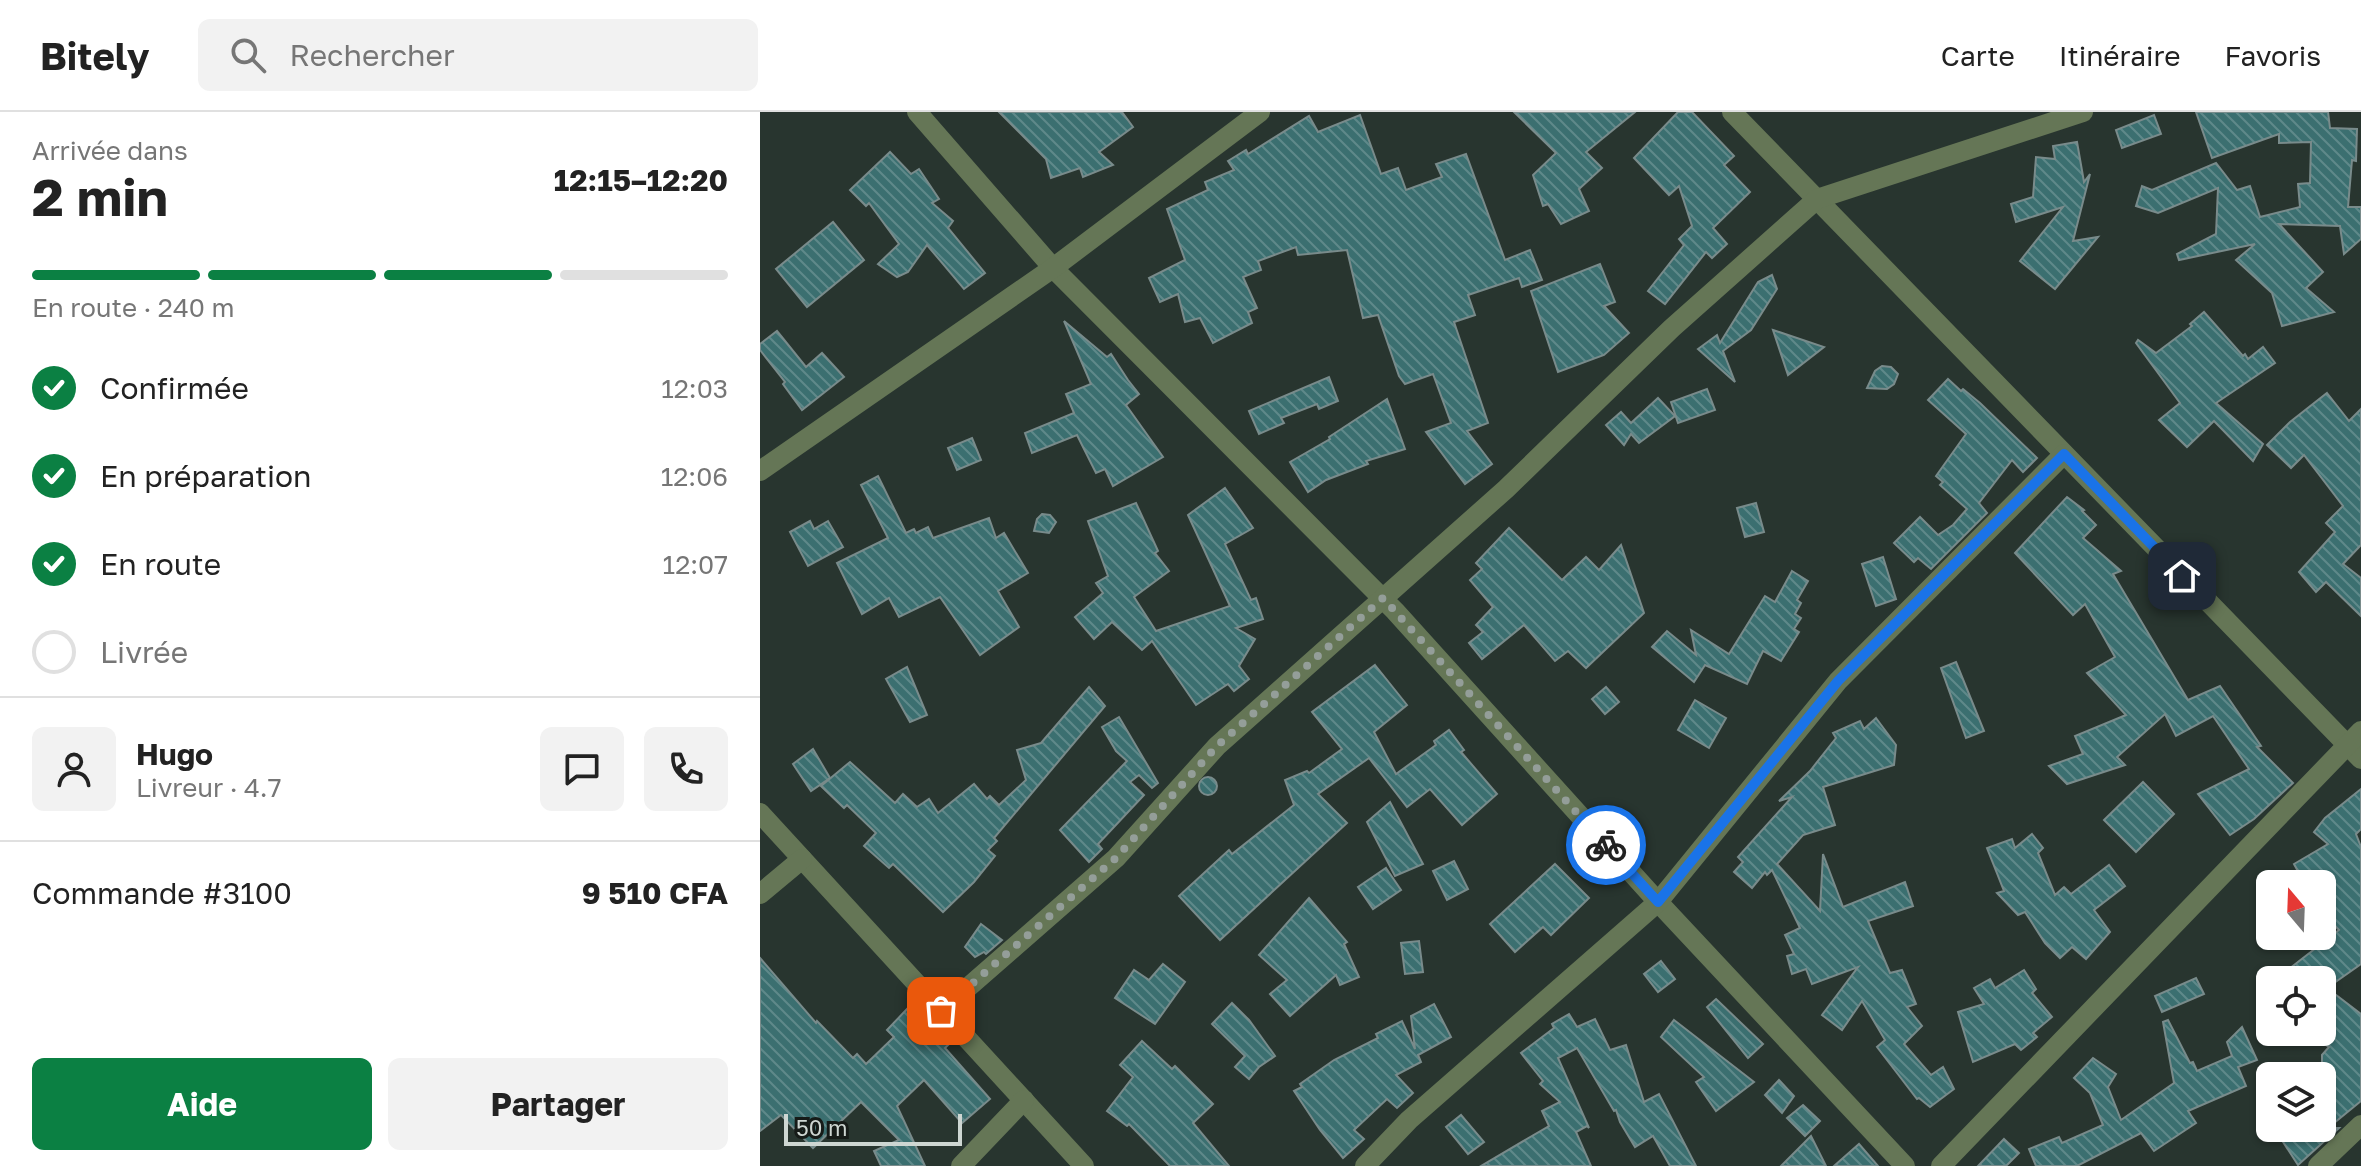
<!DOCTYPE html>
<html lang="fr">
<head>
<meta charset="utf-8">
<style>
  :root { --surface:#fff; --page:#f2f2f2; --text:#222; --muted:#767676; --line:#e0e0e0; --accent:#0b8043 }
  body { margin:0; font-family:"Golos Text",sans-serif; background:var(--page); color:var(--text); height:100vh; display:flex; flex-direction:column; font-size:30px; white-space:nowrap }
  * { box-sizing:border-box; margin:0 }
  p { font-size:26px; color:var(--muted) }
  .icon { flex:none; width:44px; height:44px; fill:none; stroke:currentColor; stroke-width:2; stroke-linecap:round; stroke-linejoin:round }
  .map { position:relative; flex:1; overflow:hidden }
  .sheet { display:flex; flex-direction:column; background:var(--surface); width:760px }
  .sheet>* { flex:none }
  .needle { width:52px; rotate:341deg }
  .controls { position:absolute; left:1496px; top:758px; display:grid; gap:16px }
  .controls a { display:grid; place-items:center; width:80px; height:80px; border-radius:12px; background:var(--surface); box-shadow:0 2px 6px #0004; font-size:40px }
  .scale { position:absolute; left:24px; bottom:20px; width:178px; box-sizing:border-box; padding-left:8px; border:4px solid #ced6d2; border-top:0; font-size:22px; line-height:28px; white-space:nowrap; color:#ced6d2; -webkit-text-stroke:6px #161b18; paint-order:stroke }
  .pin { position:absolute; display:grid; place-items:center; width:68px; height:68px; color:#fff; margin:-34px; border-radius:16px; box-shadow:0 4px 12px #0006 }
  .courier { position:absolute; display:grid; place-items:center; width:80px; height:80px; margin:-40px; border:6px solid #1a73e8; border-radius:50%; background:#fff; color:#222; box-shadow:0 2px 10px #0007 }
  .headline em { font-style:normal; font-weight:700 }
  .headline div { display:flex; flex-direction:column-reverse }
  .headline { display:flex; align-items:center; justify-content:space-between; height:136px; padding:0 32px }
  h1 { font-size:52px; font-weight:700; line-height:60px }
  .bar { display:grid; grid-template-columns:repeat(4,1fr); gap:12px 8px; align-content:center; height:96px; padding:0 32px }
  .bar i { height:10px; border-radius:6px; background:var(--line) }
  .bar .active { background:var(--accent) }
  .bar p { grid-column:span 4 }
  .line { display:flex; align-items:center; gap:20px; padding:0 32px; border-top:2px solid var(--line) }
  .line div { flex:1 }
  .round { display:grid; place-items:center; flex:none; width:84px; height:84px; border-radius:12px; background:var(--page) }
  ol { padding:0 32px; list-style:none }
  li { display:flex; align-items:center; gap:24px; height:88px }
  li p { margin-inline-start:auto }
  li .icon { padding:8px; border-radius:50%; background:var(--accent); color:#fff; stroke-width:4 }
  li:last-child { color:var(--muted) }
  li i { width:44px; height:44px; border:4px solid var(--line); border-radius:50% }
  .action { display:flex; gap:16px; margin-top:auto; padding:16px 32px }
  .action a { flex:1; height:92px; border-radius:12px; background:var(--accent); color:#fff; font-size:32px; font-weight:700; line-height:92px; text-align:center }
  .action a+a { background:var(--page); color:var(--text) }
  header { display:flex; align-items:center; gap:48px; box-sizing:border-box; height:112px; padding:0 40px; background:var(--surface); border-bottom:2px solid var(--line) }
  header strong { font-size:38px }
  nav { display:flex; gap:44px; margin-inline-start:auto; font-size:28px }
  .search { width:560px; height:72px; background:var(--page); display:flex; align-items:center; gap:20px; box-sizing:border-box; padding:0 28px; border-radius:12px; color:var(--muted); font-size:30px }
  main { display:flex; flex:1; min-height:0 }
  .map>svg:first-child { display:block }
  .building { fill:url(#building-back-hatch); stroke:#798b8b; stroke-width:2 }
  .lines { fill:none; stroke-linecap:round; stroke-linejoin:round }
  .minor { stroke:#657656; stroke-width:20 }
  .done { stroke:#949e99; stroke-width:8; stroke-dasharray:0 14.4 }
  .route { stroke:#1a73e8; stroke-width:10 }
</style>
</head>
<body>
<header>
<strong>Bitely</strong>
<div class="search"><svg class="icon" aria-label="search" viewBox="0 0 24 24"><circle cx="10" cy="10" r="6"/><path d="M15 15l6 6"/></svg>Rechercher</div>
<nav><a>Carte</a><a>Itinéraire</a><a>Favoris</a></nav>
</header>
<main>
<section class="sheet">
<div class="headline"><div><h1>2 min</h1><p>Arrivée dans</p></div><em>12:15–12:20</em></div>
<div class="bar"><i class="active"></i><i class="active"></i><i class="active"></i><i></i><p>En route · 240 m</p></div>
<ol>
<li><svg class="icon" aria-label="check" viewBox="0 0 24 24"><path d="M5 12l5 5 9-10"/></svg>Confirmée<p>12:03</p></li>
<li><svg class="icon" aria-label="check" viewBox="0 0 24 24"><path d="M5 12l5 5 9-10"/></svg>En préparation<p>12:06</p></li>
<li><svg class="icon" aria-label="check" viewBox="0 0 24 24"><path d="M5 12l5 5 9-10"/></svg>En route<p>12:07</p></li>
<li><i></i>Livrée</li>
</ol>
<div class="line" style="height:144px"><a class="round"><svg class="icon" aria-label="person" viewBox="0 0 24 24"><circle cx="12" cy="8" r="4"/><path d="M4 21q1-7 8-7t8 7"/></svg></a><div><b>Hugo</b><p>Livreur · 4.7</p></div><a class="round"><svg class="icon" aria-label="chat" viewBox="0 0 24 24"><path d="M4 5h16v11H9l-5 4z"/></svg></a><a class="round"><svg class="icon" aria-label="phone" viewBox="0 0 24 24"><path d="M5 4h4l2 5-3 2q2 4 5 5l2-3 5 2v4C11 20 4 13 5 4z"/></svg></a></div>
<div class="line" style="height:104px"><div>Commande #3100</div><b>9 510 CFA</b></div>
<div class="action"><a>Aide</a><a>Partager</a></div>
</section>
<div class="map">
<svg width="1601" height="1054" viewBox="0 0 1601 1054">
  <defs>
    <pattern id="building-back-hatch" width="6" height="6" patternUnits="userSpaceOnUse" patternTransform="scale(2)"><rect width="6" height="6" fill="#3b6f70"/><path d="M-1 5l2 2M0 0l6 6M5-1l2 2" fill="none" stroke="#5f898a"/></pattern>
  </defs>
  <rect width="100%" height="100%" fill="#28352f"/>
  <g class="building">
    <polygon points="239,0 362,0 373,15 339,40 353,53 323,65 320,56 291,66 286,47"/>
    <polygon points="754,0 875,0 826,40 842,56 819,77 829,99 801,112 788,92 783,94 773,63 796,41"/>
    <polygon points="918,0 932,0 974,44 964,53 990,80 953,116 967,132 952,146 946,140 905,192 888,179 924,133 919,127 932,114 919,74 909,83 874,46"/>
    <polygon points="1436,0 1568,0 1570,16 1597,17 1596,49 1592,48 1588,95 1601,95 1601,127 1584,142 1580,114 1519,112 1563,160 1546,176 1574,200 1522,214 1512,181 1476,148 1495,132 1419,148 1417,142 1456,122 1458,76 1398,101 1376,94 1382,74 1392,78 1456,51 1477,78 1490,74 1500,105 1540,95 1538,72 1550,71 1551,30 1519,31 1519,22 1452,46"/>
    <polygon points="600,3 621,62 638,56 646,78 682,65 676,52 706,42 745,148 770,138 782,168 762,175 759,166 708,183 715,203 694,210 728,311 707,319 732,352 705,372 666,320 691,311 673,262 645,272 639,264 618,203 603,206 587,138 538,143 536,135 498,149 501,158 483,165 497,196 488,200 492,211 453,231 440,206 425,210 418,182 400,190 389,166 425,148 407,97 448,78 445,70 474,58 468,49 486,38 488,42 549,4 558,20"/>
    <polygon points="1394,3 1401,22 1362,36 1356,18"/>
    <polygon points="1317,30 1324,70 1330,62 1313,129 1338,125 1295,177 1260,149 1303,95 1256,110 1251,92 1273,85 1276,45 1295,47 1293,34"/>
    <polygon points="130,40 151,62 159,57 179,87 172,91 193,109 188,116 225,161 204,177 167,133 148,160 137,165 118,152 139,132 109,91 106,94 90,78"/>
    <polygon points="73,110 104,148 47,195 16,157"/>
    <polygon points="840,152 855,190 844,194 869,221 844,243 798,260 771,179"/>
    <polygon points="1012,163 1017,177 991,218 963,239 975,270 938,237 957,223 960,231 998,170"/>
    <polygon points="1444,200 1483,244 1485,242 1488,247 1503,235 1515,251 1456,291 1503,332 1493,349 1454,309 1427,335 1399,308 1420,291 1376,231 1378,228 1396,241 1432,214 1430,212"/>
    <polygon points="304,209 347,245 351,242 368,268 379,282 366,293 403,345 353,374 345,357 336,361 317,323 272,341 265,321 314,301 306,282 331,272"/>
    <polygon points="1013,218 1064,235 1028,263"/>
    <polygon points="17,219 46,255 62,241 84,265 42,298 23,272 25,270 0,238 0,232"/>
    <polygon points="1122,254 1131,255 1138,262 1134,272 1127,277 1107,276 1115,259"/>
    <polygon points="569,265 578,289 559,297 557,292 521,306 524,311 499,322 489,299"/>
    <polygon points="1188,267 1201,279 1203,277 1220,291 1277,346 1263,360 1252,348 1219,391 1227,401 1171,457 1158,446 1154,450 1134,431 1160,405 1178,423 1193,413 1207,397 1180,373 1183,370 1176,364 1206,322 1168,288"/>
    <polygon points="947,277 955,298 918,311 911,290"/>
    <polygon points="1567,281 1589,309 1601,297 1601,433 1583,452 1601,466 1601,504 1566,470 1556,480 1539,460 1575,420 1566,411 1583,394 1544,343 1531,356 1507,333 1530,310"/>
    <polygon points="898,286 915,304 879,331 871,322 864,333 846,313 861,300 871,311"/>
    <polygon points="627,287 645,337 606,349 608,352 566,368 548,380 530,350 570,327 569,325"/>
    <polygon points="212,326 221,348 197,358 188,336"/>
    <polygon points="118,364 146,421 154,417 156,421 168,415 173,426 229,406 236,426 244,421 268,461 238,479 259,515 220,543 180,485 139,505 129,486 102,502 77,451 128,426 101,373"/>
    <polygon points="465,376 493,416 465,432 491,488 496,486 503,507 476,516 495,527 479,554 489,567 474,579 468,572 436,593 392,529 382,538 352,510 334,527 315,505 343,481 336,471 348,464 328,409 376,391 398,439 395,441 409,459 374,485 396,519 470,494 428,403"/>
    <polygon points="1307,385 1324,398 1322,399 1336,413 1323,426 1361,459 1353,462 1428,588 1460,574 1501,634 1497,635 1533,671 1494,707 1470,723 1438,682 1489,657 1453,604 1416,624 1405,602 1357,645 1365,653 1307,672 1289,654 1323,642 1315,624 1366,603 1327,561 1355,545 1325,492 1313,503 1255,441"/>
    <polygon points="996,391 1004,420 985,425 977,396"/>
    <polygon points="282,402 290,403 296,410 289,421 274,419 277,407"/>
    <polygon points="50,409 54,417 68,409 83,435 48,454 30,420"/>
    <polygon points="749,416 802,468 826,445 839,458 861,433 884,501 826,556 808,539 795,549 764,513 722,547 709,531 723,520 716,513 733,495 710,468 722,457 716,451"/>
    <polygon points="1123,445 1136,487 1116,494 1102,452"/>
    <polygon points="1032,459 1048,469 1037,488 1041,491 1035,502 1041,506 1034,517 1039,520 1021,549 1003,539 987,572 945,553 934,570 892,535 907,519 936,543 931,518 969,542 1005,484 1015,490"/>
    <polygon points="1196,550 1224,619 1206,626 1181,556"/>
    <polygon points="615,553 647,593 614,620 636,662 676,633 674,629 689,618 704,638 701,640 737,682 702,713 670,677 647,695 609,646 558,682 587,711 460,828 419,784 469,738 472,742 534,693 525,668 547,659 549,661 582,637 552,600"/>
    <polygon points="147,555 167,603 150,610 126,567"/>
    <polygon points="329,575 345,594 234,726 237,729 228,738 235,744 214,770 183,800 133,752 129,756 104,734 116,721 87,693 84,696 61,674 90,650 135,691 143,682 157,695 169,687 178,701 214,672 227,687 230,684 239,693 266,668 257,638 281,631"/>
    <polygon points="846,575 859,590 845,602 832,587"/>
    <polygon points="935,588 966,606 949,636 918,618"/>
    <polygon points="359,605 398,671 392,676 379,663 370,670 384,683 338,732 342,737 329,750 300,718 367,649 356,639 342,615"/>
    <polygon points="1116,606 1136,633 1134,653 1063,675 1075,713 1043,723 1017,752 1060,799 1063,742 1083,795 1145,770 1153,794 1108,809 1130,861 1142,858 1156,892 1147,895 1162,914 1144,932 1171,963 1183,955 1194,977 1170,995 1159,986 1157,987 1117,935 1125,928 1102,889 1082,918 1062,903 1098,855 1052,872 1046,857 1032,862 1027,844 1034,842 1025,823 1040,816 1012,758 1007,763 1005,760 992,776 974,760 983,750 978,745 1032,685 1019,689 1050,659 1076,626 1073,621 1100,609 1104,617"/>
    <polygon points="53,637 70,666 51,679 33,652"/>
    <circle cx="448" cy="674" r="9"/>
    <polygon points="1383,670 1414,702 1376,740 1344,708"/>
    <polygon points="1601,677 1601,717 1596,722 1601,735 1601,852 1567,876 1601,902 1601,989 1568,1016 1579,1016 1538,1053 1514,1016 1562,1016 1562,943 1569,935 1562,931 1562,868 1537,868 1529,857 1579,818 1562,800 1562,772 1545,772 1534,752 1568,732 1554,720 1565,706"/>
    <polygon points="630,690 663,752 635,764 607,710"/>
    <polygon points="1272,722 1283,736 1278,741 1295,783 1304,775 1311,782 1349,753 1365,774 1334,798 1350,820 1326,847 1312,835 1300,846 1285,831 1265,800 1258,803 1237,781 1244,779 1227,736 1252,727 1255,736"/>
    <polygon points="694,749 708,777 687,788 673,759"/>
    <polygon points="795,752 829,786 791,823 783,815 755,840 730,812"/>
    <polygon points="626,756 641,778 613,797 598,775"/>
    <polygon points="549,786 587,830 584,832 599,865 580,873 576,863 530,904 510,882 527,868 499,843"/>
    <polygon points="221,812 242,828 226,842 224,840 215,845 205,835"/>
    <polygon points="659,829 663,860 645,862 641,831"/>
    <polygon points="0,846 56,911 57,909 93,946 97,942 106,952 134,925 127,918 148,896 188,933 185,936 230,987 202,1011 164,968 137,994 165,1054 121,1054 114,1039 139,1028 101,990 53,1036 21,1003 0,1019"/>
    <polygon points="901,849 915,867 898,880 884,862"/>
    <polygon points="403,852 425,870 395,912 355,886 374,858 389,868"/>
    <polygon points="1264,858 1276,877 1272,881 1292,905 1273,921 1277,925 1261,938 1255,932 1213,950 1198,900 1224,892 1214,876 1230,867 1235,876"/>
    <polygon points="1436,866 1444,882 1402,900 1395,884"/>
    <polygon points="956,887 1003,932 988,946 947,895"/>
    <polygon points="472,891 489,908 515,944 499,955 489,967 475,955 485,944 452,912"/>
    <polygon points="674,892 691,925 658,943 661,950 636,963 653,981 637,996 627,987 594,1018 604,1027 583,1046 560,1018 534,979 542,975 540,972 574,948 618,926 616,922 642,909 655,937 651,904"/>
    <polygon points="809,902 817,915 835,907 850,938 866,933 884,990 899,982 936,1054 910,1054 893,1024 875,1035 860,1010 856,998 854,999 817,936 798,946 829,1016 827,1014 816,1020 831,1054 721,1054 789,1014 782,999 800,990 780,972 783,969 761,941 794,916 792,912"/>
    <polygon points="914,908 994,970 956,999 936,970 944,965 901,925"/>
    <polygon points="1408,908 1430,951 1433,950 1437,959 1472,944 1467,930 1482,915 1497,948 1478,955 1486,974 1428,999 1436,1011 1394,1039 1381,1021 1317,1054 1276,1054 1269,1037 1299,1025 1302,1031 1343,1013 1330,981 1314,966 1333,946 1356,962 1348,975 1361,1008 1414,971 1403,910"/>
    <polygon points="382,929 412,957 415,954 453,992 433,1011 469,1054 410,1054 369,1012 367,1014 347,999 373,965 360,953"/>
    <polygon points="1019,968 1034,984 1022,1001 1005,983"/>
    <polygon points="1043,993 1060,1009 1045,1024 1027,1006"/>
    <polygon points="701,1003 724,1030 708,1042 686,1015"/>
    <polygon points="1051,1024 1066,1054 1021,1054"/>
    <polygon points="1244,1027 1259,1041 1246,1054 1218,1054"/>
    <polygon points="1099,1032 1118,1054 1074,1054"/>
  </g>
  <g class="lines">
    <g class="minor">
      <polyline points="157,0 293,156 635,499 898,790 1145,1054"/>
      <polyline points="972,0 1601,647"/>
      <polyline points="0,359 293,156 500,0"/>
      <polyline points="0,701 324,1054"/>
      <polyline points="0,782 42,747"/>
      <polyline points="181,899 356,746 457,634 746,377 912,216 1057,87 1323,0"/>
      <polyline points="201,1054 264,988"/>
      <polyline points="605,1054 649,1008 898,790 1078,569 1304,342"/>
      <polyline points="1181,1054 1601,619"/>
      <polyline points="1558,1054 1601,1013"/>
    </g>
  </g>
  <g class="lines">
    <polyline class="done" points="181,899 356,746 457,634 623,486 846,733"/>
    <polyline class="route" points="846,733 898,790 1078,569 1304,342 1422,464"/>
  </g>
</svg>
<div class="controls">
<a><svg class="needle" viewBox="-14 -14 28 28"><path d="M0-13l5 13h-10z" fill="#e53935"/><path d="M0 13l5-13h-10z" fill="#767676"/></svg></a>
<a><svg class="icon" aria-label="locate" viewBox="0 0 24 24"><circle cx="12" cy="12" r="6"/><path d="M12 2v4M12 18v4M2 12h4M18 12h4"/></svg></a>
<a><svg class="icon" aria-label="layers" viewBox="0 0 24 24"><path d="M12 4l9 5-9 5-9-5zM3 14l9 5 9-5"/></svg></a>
</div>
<div class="scale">50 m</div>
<div class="pin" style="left:181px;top:899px;background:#ea580c"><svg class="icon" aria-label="bag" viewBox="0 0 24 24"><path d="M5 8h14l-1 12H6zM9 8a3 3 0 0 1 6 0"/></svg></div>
<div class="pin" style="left:1422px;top:464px;background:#1f2937"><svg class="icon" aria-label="home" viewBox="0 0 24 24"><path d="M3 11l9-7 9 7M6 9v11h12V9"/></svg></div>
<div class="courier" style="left:846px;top:733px"><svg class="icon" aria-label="bike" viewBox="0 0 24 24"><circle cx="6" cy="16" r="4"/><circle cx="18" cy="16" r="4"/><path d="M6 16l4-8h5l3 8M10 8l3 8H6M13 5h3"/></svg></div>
</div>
</main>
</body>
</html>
